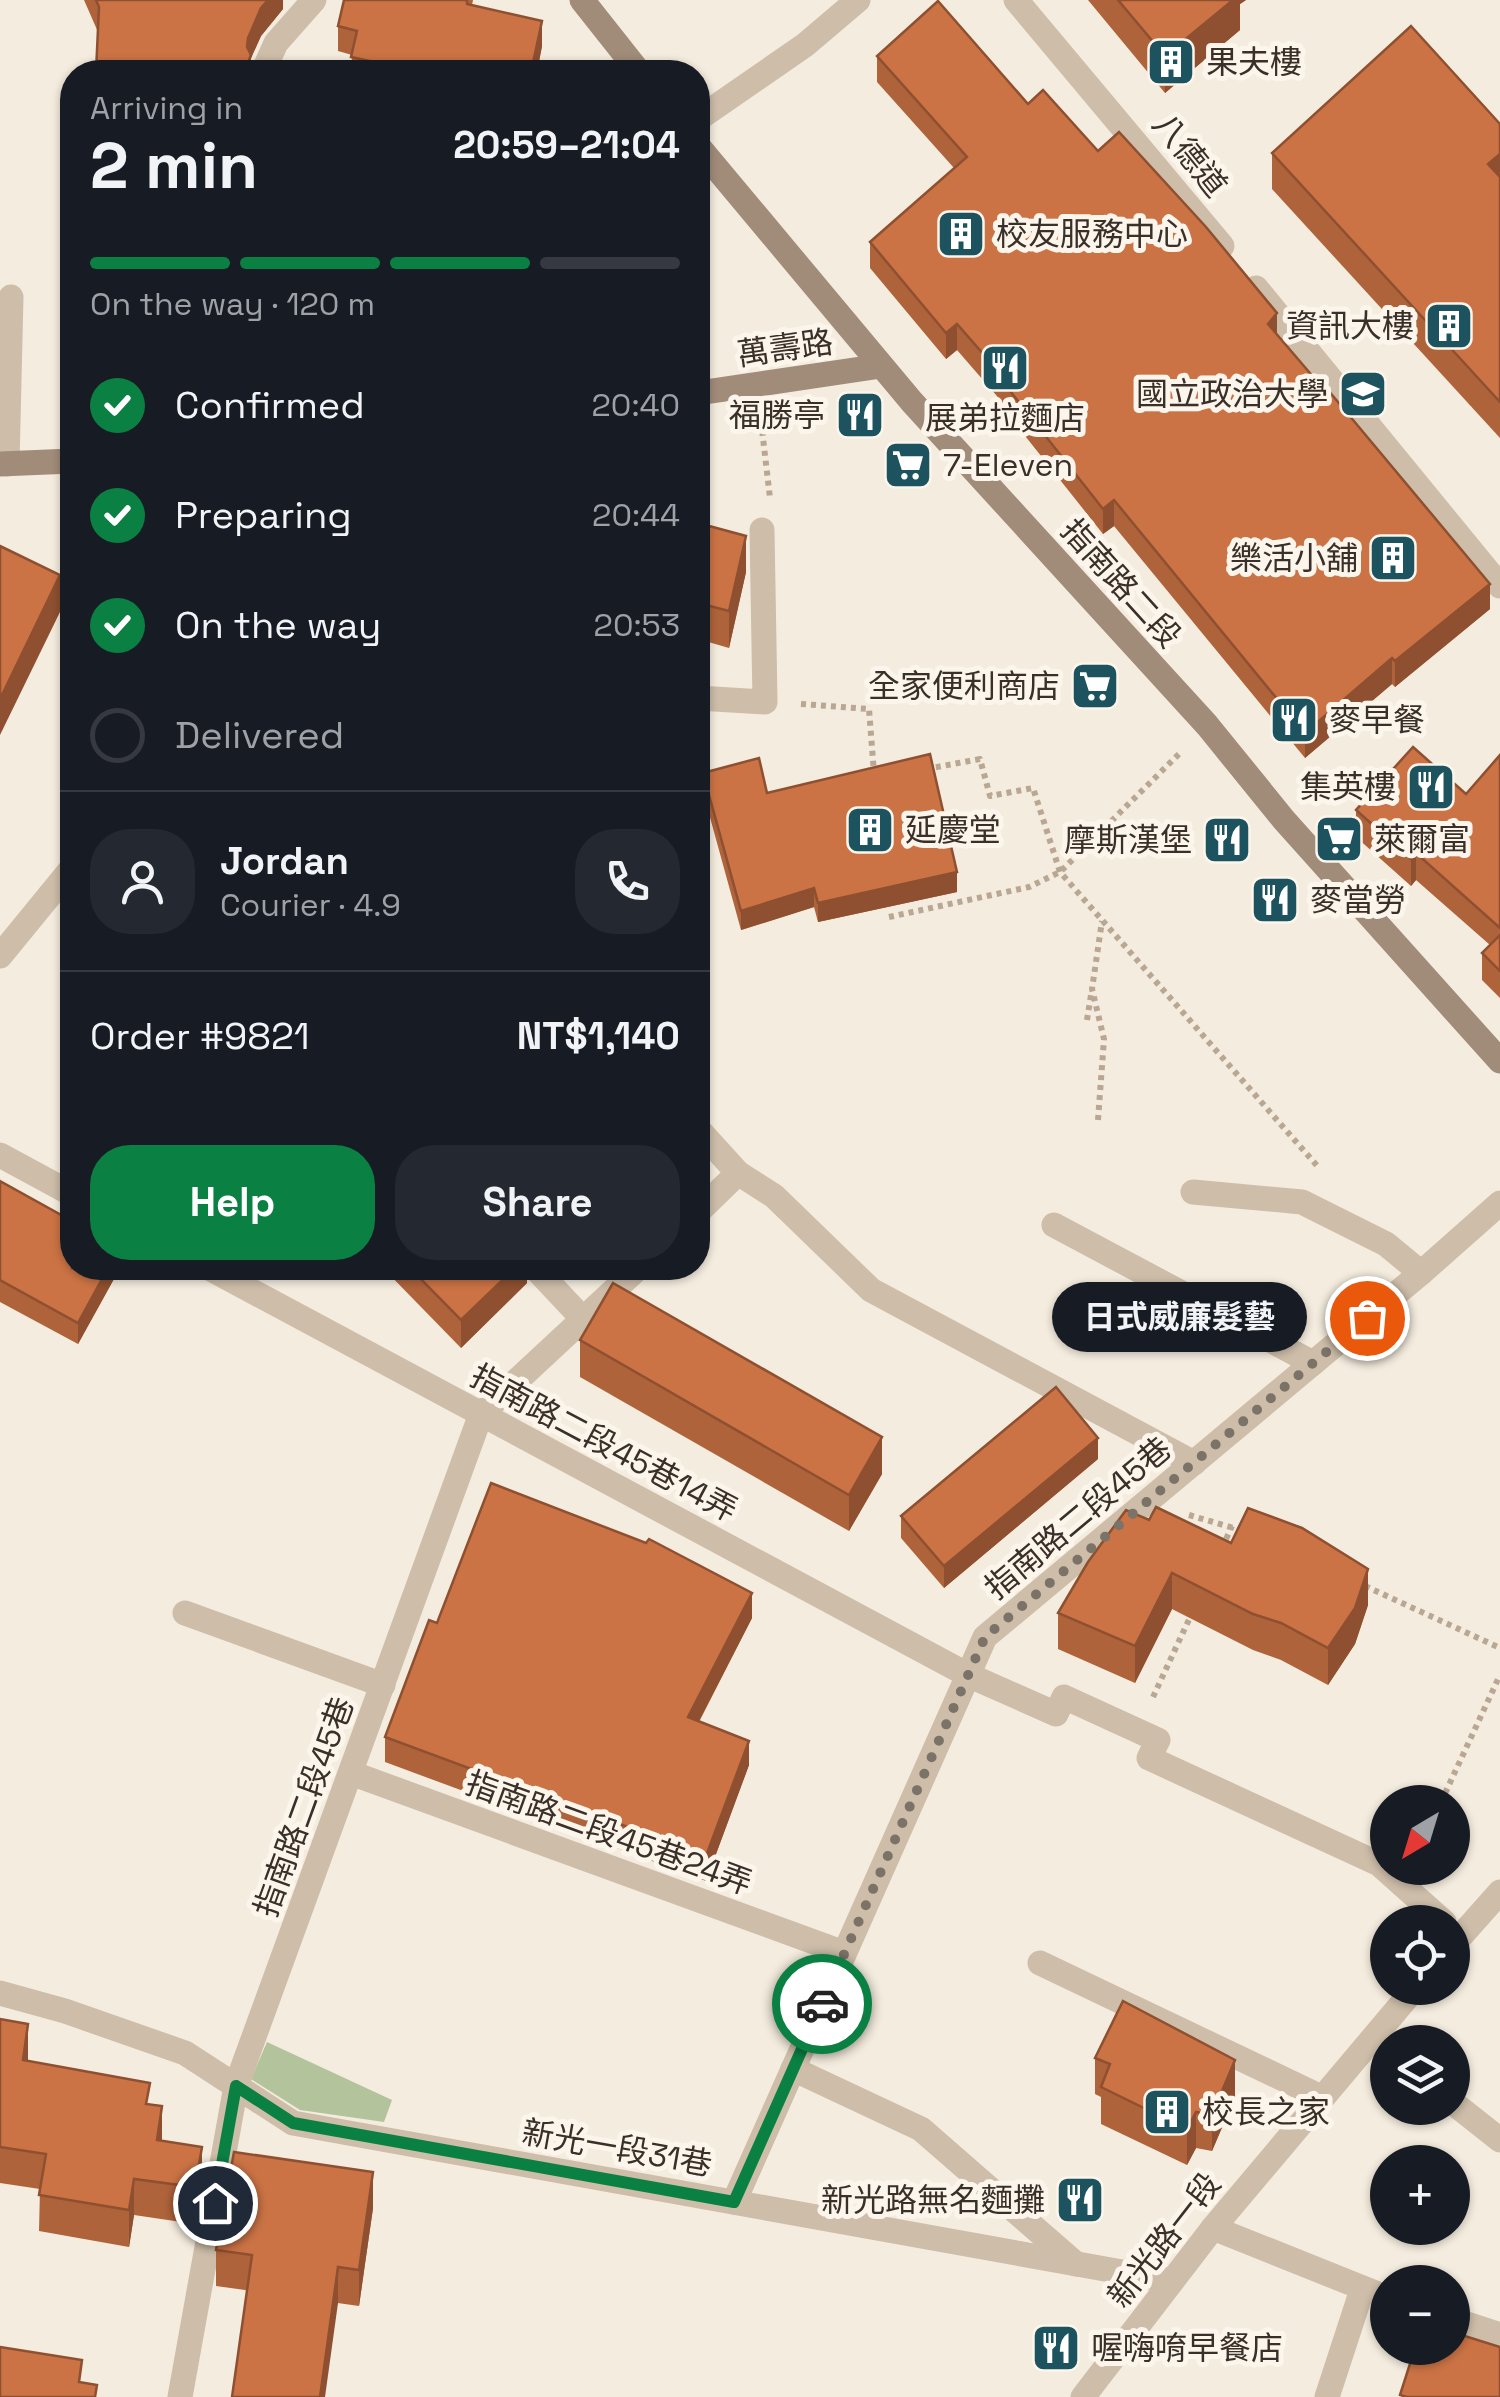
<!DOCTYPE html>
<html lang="en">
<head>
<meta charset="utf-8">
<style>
  :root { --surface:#171b24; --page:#242831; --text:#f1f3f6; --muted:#9ea1a6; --line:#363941; --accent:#0b8043 }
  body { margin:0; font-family:"Space Grotesk","Noto Sans TC",sans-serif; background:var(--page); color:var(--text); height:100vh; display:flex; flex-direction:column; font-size:38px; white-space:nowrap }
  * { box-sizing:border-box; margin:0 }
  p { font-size:32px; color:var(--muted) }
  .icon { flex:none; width:55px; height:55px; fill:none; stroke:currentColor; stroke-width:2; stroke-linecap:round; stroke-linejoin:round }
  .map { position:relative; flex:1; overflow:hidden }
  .drawer { position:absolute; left:60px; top:60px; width:650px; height:1220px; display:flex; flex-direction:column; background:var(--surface); border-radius:40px; box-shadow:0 2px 8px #0004 }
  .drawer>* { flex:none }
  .needle { width:65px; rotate:218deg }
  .buttons { position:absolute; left:1370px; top:1785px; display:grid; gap:20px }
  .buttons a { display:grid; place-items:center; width:100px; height:100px; border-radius:50%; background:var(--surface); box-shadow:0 2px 8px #0004; font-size:50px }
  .pin { position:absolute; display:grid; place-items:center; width:85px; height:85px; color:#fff; margin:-42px; border:5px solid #fff; border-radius:50%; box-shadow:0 2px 10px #0007 }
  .courier { position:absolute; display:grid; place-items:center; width:100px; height:100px; margin:-50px; border:8px solid #0b8043; border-radius:50%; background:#fff; color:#222; box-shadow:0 2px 12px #0007 }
  .bubble { position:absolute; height:70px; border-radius:35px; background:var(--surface); box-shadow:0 2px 8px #0004; font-size:32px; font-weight:700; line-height:70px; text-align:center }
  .summary em { font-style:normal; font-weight:700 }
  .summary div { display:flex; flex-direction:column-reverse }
  .summary { display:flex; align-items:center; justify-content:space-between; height:170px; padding:0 30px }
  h1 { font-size:65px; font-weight:700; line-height:75px }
  .bar { display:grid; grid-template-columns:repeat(4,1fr); gap:15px 10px; align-content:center; height:120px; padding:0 30px }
  .bar i { height:12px; border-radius:8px; background:var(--line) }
  .bar .current { background:var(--accent) }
  .bar p { grid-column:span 4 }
  .line { display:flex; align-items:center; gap:25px; padding:0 30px; border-top:2px solid var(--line) }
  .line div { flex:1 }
  .round { display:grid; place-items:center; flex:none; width:105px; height:105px; border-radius:40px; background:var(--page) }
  ol { padding:0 30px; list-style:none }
  li { display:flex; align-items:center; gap:30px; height:110px }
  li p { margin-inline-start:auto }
  li .icon { padding:10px; border-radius:50%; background:var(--accent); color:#fff; stroke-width:4 }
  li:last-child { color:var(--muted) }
  li i { width:55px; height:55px; border:5px solid var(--line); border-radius:50% }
  .button { display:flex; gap:20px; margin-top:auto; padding:20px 30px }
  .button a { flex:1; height:115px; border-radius:40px; background:var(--accent); color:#fff; font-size:40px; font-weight:700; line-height:115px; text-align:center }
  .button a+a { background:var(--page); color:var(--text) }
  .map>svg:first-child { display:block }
  .green { fill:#b3c49d }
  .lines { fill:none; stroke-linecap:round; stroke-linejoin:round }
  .path { stroke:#b9a793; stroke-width:6; stroke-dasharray:5 5; stroke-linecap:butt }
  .lane { stroke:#cdbda9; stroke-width:25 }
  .street { stroke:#cdbda9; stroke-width:25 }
  .secondary { stroke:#a18c7a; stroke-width:25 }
  .wall { fill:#af633b }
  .shaded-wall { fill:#8e5030 }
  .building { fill:#cb7345; stroke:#8e5030; stroke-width:2.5 }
  .done { stroke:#7b7268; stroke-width:10; stroke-dasharray:0 18 }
  .route { stroke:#0b8043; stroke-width:12 }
  .labels { text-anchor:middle; stroke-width:10; stroke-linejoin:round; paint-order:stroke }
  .poi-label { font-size:32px; fill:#3a3029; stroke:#fbf5eb; text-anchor:start }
  .street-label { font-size:32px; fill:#3a3029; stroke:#fbf5eb }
</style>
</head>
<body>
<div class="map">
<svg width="1500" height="2397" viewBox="0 0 1500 2397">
  <rect width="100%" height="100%" fill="#f4ecde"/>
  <polygon class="green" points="267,2042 392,2100 384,2122 300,2110 251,2079"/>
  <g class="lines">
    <g class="path">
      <polyline points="761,421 770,498"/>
      <polyline points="801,704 869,709 874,773"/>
      <polyline points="926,769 980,759 990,796 1033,788 1060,872 1319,1168"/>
      <polyline points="889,917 1029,887 1060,872 1182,751"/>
      <polyline points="1087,1020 1091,995"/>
      <polyline points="1098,1120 1104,1039 1092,989 1102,921"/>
      <polyline points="1189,1515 1244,1531"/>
      <polyline points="1222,1548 1232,1526"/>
      <polyline points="1365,1586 1500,1648"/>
      <polyline points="1153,1697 1192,1613"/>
      <polyline points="1441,1802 1500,1675"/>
    </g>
    <g class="lane">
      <polyline points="1016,0 1222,246"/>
      <polyline points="263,72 276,43 314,0"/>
      <polyline points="698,119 805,45 858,0"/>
      <polyline points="1256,288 1500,586"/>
      <polyline points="7,464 11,297"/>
      <polyline points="698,698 765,702 762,530"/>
      <polyline points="0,956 72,868"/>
      <polyline points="698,1129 738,1173 774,1196 871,1290 1194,1463"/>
      <polyline points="0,1155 72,1194"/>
      <polyline points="1193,1192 1302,1202 1386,1244 1421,1273"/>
      <polyline points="698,1212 738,1173"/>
      <polyline points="1054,1225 1313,1363"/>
      <polyline points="209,1268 968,1675 1056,1714 1064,1697 1158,1740 1149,1758 1379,1864 1444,1922"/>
      <polyline points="535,1268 583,1319"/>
      <polyline points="185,1613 383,1685"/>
      <polyline points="351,1773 844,1953"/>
      <polyline points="1040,1963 1321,2097"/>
      <polyline points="793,2069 921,2129 1076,2264"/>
      <polyline points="1452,2102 1500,2140"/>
      <polyline points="734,2202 985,1637 1421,1273 1500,1203"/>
      <polyline points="1213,2228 1388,2298"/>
      <polyline points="1452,2319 1500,2335"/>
      <polyline points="180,2397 236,2086 481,1414 638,1268"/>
      <polyline points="1327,2397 1362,2290"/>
    </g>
    <g class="street">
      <polyline points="1452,1946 1500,1892"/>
      <polyline points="0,1993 65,2011 185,2053 293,2123 1172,2281"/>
      <polyline points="1083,2397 1213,2228 1415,1988"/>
    </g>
    <g class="secondary">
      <polyline points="582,0 639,72"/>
      <polyline points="698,146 912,402 1207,725 1284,820 1500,1061"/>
      <polyline points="698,393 881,366"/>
      <polyline points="0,464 72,461"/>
    </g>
  </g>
  <g class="wall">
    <polygon points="84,0 283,0 283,9 261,36 251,58 251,72 98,32"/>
    <polygon points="344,0 473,0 472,5 542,46 537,72 351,72 352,55 338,51 338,26"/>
    <polygon points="1088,0 1246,0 1240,4 1240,30 1165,93"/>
    <polygon points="877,56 1028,104 1098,151 1277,335 1490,609 1395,687 1392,684 1305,758 1114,526 1103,534 1003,408 1003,403 957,350 946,359 870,268 870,242 954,168 877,82"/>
    <polygon points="1500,124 1500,438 1272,189 1272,153"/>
    <polygon points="698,523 746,572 729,648 698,639"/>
    <polygon points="1500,755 1500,998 1482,980 1482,953 1490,945 1416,880 1411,886 1356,837 1356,810 1466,794"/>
    <polygon points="703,773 767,793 957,892 818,922 814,907 741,930 703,792"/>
    <polygon points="0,1181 120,1268 78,1344 0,1302"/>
    <polygon points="383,1268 527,1268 527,1283 461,1348"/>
    <polygon points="580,1340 882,1474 849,1531 580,1377"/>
    <polygon points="1098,1459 944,1588 901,1538 901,1516"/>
    <polygon points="1149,1520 1231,1543 1368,1605 1355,1644 1328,1685 1281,1660 1253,1650 1172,1609 1135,1683 1058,1649 1058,1613"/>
    <polygon points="752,1618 699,1722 749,1765 706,1881 385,1762 385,1737 437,1623"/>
    <polygon points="0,2019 28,2061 150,2104 162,2141 202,2183 195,2224 134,2215 129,2247 39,2231 40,2189 0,2183"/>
    <polygon points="1095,2058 1235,2097 1212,2151 1196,2148 1187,2165 1101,2124 1101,2097 1095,2094"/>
    <polygon points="373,2208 359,2306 216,2286 216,2250"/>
  </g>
  <g class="shaded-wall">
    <polygon points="268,0 283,0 283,9 261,36 251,58 251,72 244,72 248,38 261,8"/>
    <polygon points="1227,0 1246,0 1240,4 1240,30 1165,93 1165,56"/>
    <polygon points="542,21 542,46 537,72 531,72"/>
    <polygon points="1500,154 1500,190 1488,164"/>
    <polygon points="1277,313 1277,339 1268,324"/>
    <polygon points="957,324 957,350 946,359 946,333"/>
    <polygon points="1114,500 1114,526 1103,534 1103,509"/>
    <polygon points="746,536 746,572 729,648 729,611"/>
    <polygon points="60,575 60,612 0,735 0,699"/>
    <polygon points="1490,584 1490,609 1395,687 1395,661"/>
    <polygon points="1392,658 1392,684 1305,758 1305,733"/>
    <polygon points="1416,853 1416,880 1411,886 1411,859"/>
    <polygon points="957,872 957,892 818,922 818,903"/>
    <polygon points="814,888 814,907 741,930 741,911"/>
    <polygon points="108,1268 120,1268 78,1344 78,1323"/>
    <polygon points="515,1268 527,1268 527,1283 461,1348 461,1320"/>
    <polygon points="882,1437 882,1474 849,1531 849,1495"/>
    <polygon points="1098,1438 1098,1459 944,1588 944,1566"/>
    <polygon points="1368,1569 1368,1605 1355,1644 1328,1685 1328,1648"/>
    <polygon points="1172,1573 1172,1609 1135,1683 1135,1646"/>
    <polygon points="752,1593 752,1618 688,1742 688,1717"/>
    <polygon points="749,1741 749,1765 706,1881 706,1856"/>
    <polygon points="28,2024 28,2060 23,2097 23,2060"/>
    <polygon points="1235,2060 1235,2097 1212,2151 1212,2115"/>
    <polygon points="162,2106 162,2142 157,2140"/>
    <polygon points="1196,2112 1196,2148 1187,2165 1187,2129"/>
    <polygon points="202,2147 202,2183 195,2224 195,2187"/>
    <polygon points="373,2172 373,2208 359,2306 359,2270"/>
    <polygon points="134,2179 134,2215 129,2247 129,2210"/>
    <polygon points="338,2267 338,2303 325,2397 320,2397"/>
  </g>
  <g class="building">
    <polygon points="96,0 268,0 261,8 248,38 247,47 251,55 244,72 96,72 99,7"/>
    <polygon points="344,0 467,0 467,4 542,21 531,72 421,72 351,57 357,31 338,26"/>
    <polygon points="1118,0 1233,0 1165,56"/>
    <polygon points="938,1 1028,104 1043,90 1098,151 1119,132 1206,227 1277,313 1268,324 1321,386 1323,384 1490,584 1395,661 1392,658 1305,733 1114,500 1103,509 1003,382 1006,380 957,324 946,333 870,242 967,157 877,56"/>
    <polygon points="1411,26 1500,124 1500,154 1488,164 1500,177 1500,402 1272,153"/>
    <polygon points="698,523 746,536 729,611 698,603"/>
    <polygon points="0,546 60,575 0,699"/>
    <polygon points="1413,747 1466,794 1500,755 1500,928 1416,853 1411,859 1356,810"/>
    <polygon points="930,754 957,872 818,903 814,888 741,911 703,773 759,758 767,793"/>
    <polygon points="1500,935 1500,971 1482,953"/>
    <polygon points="0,1181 72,1221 72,1268 108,1268 78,1323 0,1280"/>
    <polygon points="410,1268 515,1268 461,1320"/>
    <polygon points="613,1283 882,1437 849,1495 580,1340"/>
    <polygon points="1056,1387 1098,1438 944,1566 901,1516"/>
    <polygon points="491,1483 646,1543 649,1539 752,1593 688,1717 749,1741 706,1856 385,1737 429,1620 437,1623"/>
    <polygon points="1156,1507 1231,1543 1248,1508 1302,1528 1368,1569 1355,1608 1328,1648 1281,1623 1253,1614 1172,1573 1135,1646 1058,1613 1088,1562 1126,1510 1149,1520"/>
    <polygon points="1123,2001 1235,2060 1212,2115 1196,2112 1187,2129 1101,2087 1110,2064 1095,2058"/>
    <polygon points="0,2019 28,2024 23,2060 150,2083 146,2104 162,2106 157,2140 202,2147 195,2187 134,2179 129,2210 39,2195 46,2154 0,2147"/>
    <polygon points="234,2152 373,2172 359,2270 338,2267 320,2397 232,2397 252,2255 216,2250"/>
    <polygon points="1452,2332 1500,2347 1500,2397 1407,2397 1400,2395 1415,2348 1452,2348"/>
    <polygon points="0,2347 82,2360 79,2382 97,2385 95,2397 0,2397"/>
  </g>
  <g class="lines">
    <polyline class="done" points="822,2004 985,1637 1367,1318"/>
    <polyline class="route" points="215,2203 236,2086 293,2123 734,2202 822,2004"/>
  </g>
  <defs>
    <g id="building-square" transform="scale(2.5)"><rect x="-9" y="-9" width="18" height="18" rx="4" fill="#1c535e" stroke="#fbf5eb"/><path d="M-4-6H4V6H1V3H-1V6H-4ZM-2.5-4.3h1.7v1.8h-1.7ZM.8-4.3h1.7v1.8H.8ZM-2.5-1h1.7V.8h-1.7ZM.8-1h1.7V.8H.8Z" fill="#fff"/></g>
    <g id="restaurant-square" transform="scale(2.5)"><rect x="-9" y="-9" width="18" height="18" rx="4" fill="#1c535e" stroke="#fbf5eb"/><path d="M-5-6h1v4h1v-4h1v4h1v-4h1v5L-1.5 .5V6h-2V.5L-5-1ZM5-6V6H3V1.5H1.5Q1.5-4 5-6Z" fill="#fff"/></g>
    <g id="university-square" transform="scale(2.5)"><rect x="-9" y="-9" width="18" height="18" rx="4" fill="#1c535e" stroke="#fbf5eb"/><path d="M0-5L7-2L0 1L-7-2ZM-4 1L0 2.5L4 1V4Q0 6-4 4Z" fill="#fff"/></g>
    <g id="supermarket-square" transform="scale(2.5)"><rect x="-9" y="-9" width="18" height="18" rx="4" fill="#1c535e" stroke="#fbf5eb"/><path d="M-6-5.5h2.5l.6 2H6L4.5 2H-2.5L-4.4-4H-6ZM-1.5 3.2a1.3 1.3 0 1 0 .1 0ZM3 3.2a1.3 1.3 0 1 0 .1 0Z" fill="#fff"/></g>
  </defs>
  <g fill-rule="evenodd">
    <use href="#building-square" x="1171" y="62"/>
    <use href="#building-square" x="961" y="234"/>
    <use href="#building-square" x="1449" y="326"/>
    <use href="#restaurant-square" x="1005" y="368"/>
    <use href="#university-square" x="1363" y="394"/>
    <use href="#restaurant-square" x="860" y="415"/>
    <use href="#supermarket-square" x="908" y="465"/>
    <use href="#building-square" x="1393" y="558"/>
    <use href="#supermarket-square" x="1095" y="686"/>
    <use href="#restaurant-square" x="1294" y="720"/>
    <use href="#restaurant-square" x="1431" y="787"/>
    <use href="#building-square" x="870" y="830"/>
    <use href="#supermarket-square" x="1339" y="839"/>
    <use href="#restaurant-square" x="1227" y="840"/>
    <use href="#restaurant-square" x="1275" y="900"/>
    <use href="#building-square" x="1167" y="2112"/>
    <use href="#restaurant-square" x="1080" y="2200"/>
    <use href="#restaurant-square" x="1056" y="2348"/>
  </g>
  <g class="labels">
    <g class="poi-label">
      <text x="1206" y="73">果夫樓</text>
      <text x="996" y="245">校友服務中心</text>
      <text x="1414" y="337" text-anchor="end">資訊大樓</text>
      <text x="1328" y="405" text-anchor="end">國立政治大學</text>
      <text x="825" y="426" text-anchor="end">福勝亭</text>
      <text x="1005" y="429" text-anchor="middle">展弟拉麵店</text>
      <text x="943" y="476">7-Eleven</text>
      <text x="1358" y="569" text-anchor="end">樂活小舖</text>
      <text x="1060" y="697" text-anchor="end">全家便利商店</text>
      <text x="1329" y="731">麥早餐</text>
      <text x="1396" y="798" text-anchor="end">集英樓</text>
      <text x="905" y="841">延慶堂</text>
      <text x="1374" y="850">萊爾富</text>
      <text x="1192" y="851" text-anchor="end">摩斯漢堡</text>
      <text x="1310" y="911">麥當勞</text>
      <text x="1202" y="2123">校長之家</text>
      <text x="1045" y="2211" text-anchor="end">新光路無名麵攤</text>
      <text x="1091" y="2359">喔嗨唷早餐店</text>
    </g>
    <g class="street-label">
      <text transform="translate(1190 155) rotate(51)" y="11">八德道</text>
      <text transform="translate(785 348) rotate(-8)" y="11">萬壽路</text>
      <text transform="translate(1121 583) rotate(48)" y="11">指南路二段</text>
      <text transform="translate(604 1443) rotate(28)" y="11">指南路二段45巷14弄</text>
      <text transform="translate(1078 1518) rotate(-40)" y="11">指南路二段45巷</text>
      <text transform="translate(304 1807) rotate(-70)" y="11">指南路二段45巷</text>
      <text transform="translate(609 1833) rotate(20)" y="11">指南路二段45巷24弄</text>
      <text transform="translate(617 2148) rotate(10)" y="11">新光一段31巷</text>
      <text transform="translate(1164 2240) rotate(-52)" y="11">新光路一段</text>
    </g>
  </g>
</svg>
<div class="buttons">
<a><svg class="needle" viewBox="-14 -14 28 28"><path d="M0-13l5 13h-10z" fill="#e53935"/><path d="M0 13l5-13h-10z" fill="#9ea1a6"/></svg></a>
<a><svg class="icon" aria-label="locate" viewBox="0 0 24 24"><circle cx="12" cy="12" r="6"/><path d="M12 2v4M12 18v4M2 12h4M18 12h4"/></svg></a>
<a><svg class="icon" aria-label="layers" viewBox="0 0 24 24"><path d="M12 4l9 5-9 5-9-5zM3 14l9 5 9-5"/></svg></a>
<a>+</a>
<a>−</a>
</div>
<div class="pin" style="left:1367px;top:1318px;background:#ea580c"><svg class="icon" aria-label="bag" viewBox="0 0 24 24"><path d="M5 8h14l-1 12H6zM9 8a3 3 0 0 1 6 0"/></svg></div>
<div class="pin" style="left:215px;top:2203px;background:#1f2937"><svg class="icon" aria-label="home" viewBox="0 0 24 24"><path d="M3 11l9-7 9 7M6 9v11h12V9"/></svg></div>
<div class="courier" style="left:822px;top:2004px"><svg class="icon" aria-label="car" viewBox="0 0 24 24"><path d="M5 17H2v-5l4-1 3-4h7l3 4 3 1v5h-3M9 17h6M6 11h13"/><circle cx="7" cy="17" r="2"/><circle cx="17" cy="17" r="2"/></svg></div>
<div class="bubble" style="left:1052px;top:1282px;width:255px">日式威廉髮藝</div>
<section class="drawer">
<div class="summary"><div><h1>2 min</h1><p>Arriving in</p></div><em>20:59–21:04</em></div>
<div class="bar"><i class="current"></i><i class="current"></i><i class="current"></i><i></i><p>On the way · 120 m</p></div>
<ol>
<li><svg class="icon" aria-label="check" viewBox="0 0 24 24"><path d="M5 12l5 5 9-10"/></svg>Confirmed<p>20:40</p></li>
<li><svg class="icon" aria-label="check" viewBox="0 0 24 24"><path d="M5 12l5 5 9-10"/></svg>Preparing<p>20:44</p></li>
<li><svg class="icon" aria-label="check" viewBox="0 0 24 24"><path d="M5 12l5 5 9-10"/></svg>On the way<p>20:53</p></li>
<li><i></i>Delivered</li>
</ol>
<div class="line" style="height:180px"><a class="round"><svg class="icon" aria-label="person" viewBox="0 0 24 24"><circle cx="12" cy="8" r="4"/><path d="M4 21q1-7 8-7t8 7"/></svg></a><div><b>Jordan</b><p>Courier · 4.9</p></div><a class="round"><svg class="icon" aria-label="phone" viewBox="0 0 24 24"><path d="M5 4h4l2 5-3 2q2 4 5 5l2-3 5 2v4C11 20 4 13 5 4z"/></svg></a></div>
<div class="line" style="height:130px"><div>Order #9821</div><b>NT$1,140</b></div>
<div class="button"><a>Help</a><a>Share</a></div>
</section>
</div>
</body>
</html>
